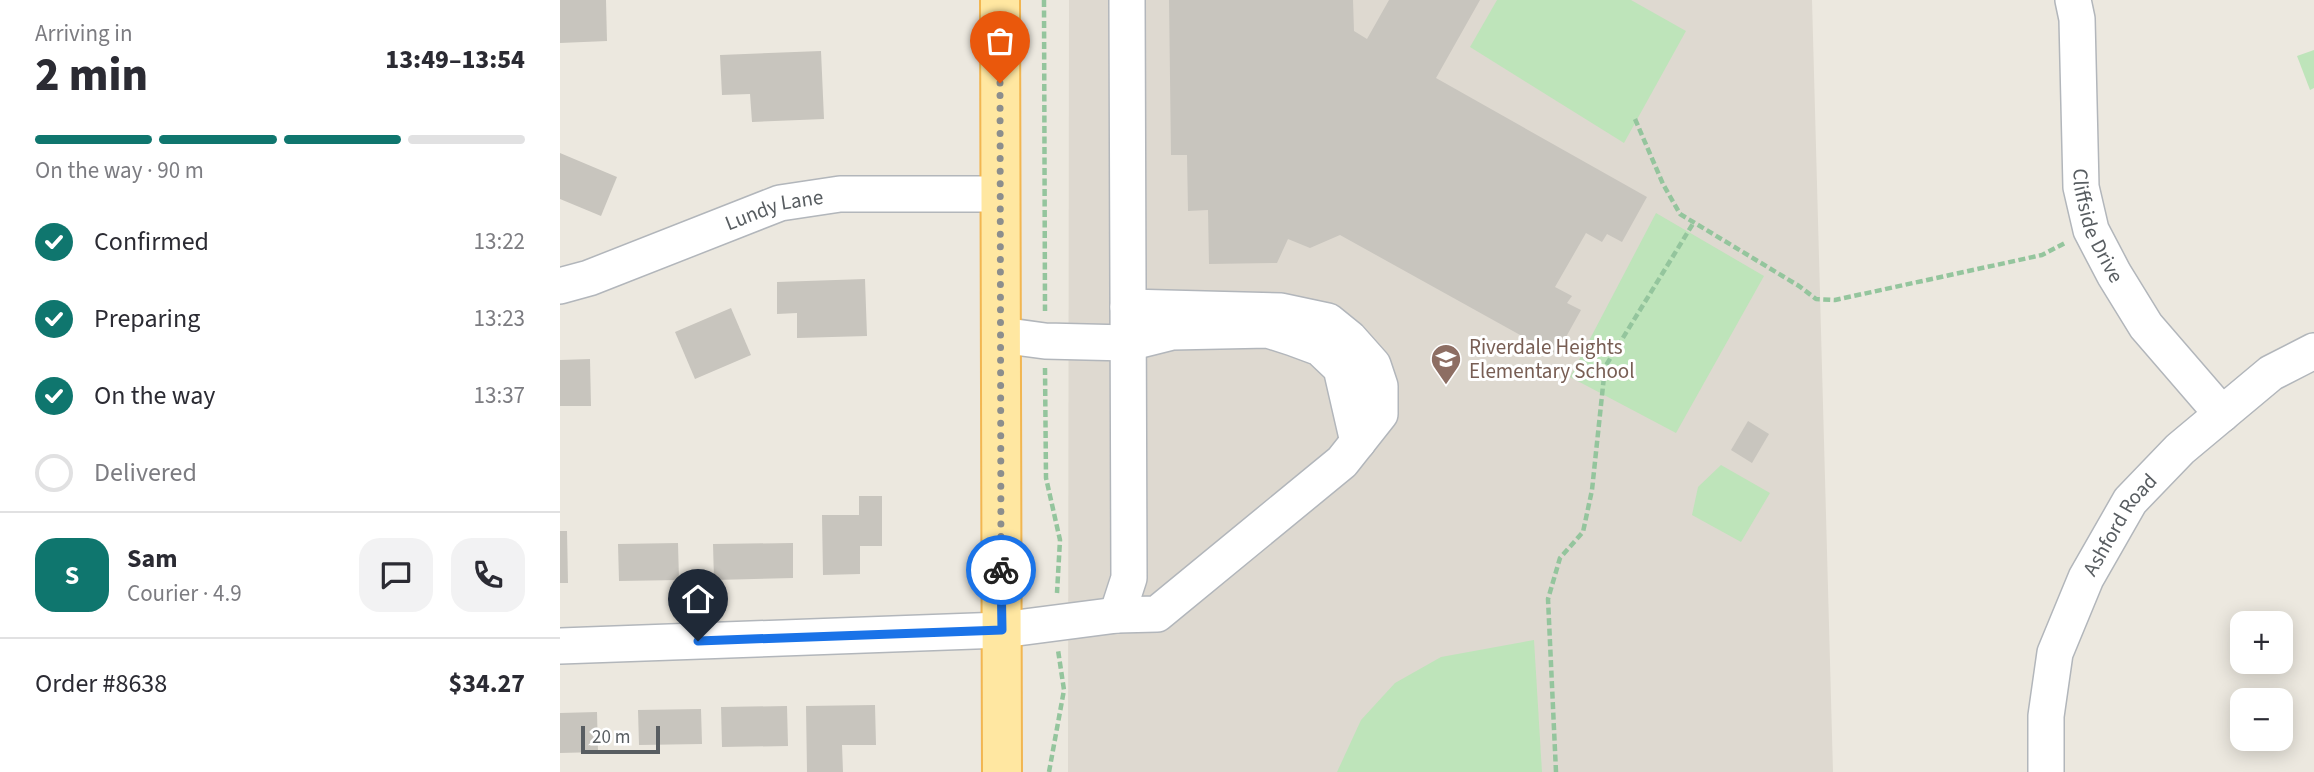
<!DOCTYPE html>
<html lang="en">
<head>
<meta charset="utf-8">
<style>
  :root { --surface:#fff; --page:#f2f2f3; --text:#2b2b33; --muted:#7c7c81; --line:#e1e1e2; --accent:#0f766e }
  body { margin:0; font-family:"Source Sans 3",sans-serif; background:var(--page); color:var(--text); height:100vh; display:flex; flex-direction:column; font-size:26px; white-space:nowrap }
  * { box-sizing:border-box; margin:0 }
  p { font-size:23px; color:var(--muted) }
  .icon { flex:none; width:38px; height:38px; fill:none; stroke:currentColor; stroke-width:2; stroke-linecap:round; stroke-linejoin:round }
  .map { position:relative; flex:1; overflow:hidden }
  .drawer { display:flex; flex-direction:column; background:var(--surface); width:560px }
  .drawer>* { flex:none }
  .tools { position:absolute; left:1670px; top:611px; display:grid; gap:14px }
  .tools a { display:grid; place-items:center; width:63px; height:63px; border-radius:14px; background:var(--surface); box-shadow:0 4px 18px #0003; font-size:35px }
  .scale { position:absolute; left:21px; bottom:18px; width:79px; box-sizing:border-box; padding-left:7px; border:4px solid #585d61; border-top:0; font-size:19px; line-height:24px; white-space:nowrap; color:#585d61; -webkit-text-stroke:5px #fff; paint-order:stroke }
  .pin { position:absolute; display:grid; place-items:center; width:60px; height:60px; color:#fff; margin:-72px -30px; border-radius:50% 50% 50% 0; rotate:-45deg; box-shadow:0 0 7px #0007 }
  .pin .icon { rotate:45deg }
  .courier { position:absolute; display:grid; place-items:center; width:70px; height:70px; margin:-35px; border:5px solid #1a73e8; border-radius:50%; background:#fff; color:#222; box-shadow:0 2px 9px #0007 }
  .overview em { font-style:normal; font-weight:800 }
  .overview div { display:flex; flex-direction:column-reverse }
  .overview { display:flex; align-items:center; justify-content:space-between; height:119px; padding:0 35px }
  h1 { font-size:46px; font-weight:800; line-height:52px }
  .bar { display:grid; grid-template-columns:repeat(4,1fr); gap:10px 7px; align-content:center; height:84px; padding:0 35px }
  .bar i { height:9px; border-radius:5px; background:var(--line) }
  .bar .active { background:var(--accent) }
  .bar p { grid-column:span 4 }
  .line { display:flex; align-items:center; gap:18px; padding:0 35px; border-top:2px solid var(--line) }
  .line div { flex:1 }
  .round { display:grid; place-items:center; flex:none; width:74px; height:74px; border-radius:21px; background:var(--page) }
  ol { padding:0 35px; list-style:none }
  li { display:flex; align-items:center; gap:21px; height:77px }
  li p { margin-inline-start:auto }
  li .icon { padding:7px; border-radius:50%; background:var(--accent); color:#fff; stroke-width:4 }
  li:last-child { color:var(--muted) }
  li i { width:38px; height:38px; border:4px solid var(--line); border-radius:50% }
  main { display:flex; flex:1; min-height:0 }
  .map>svg:first-child { display:block }
  .education { fill:#ded9d0 }
  .green { fill:#bee4ba }
  .building { fill:#c8c5be }
  .lines { fill:none; stroke-linecap:round; stroke-linejoin:round }
  .minor-casing { stroke:#b2b6bb; stroke-width:38 }
  .major-casing { stroke:#f2b651; stroke-width:42 }
  .path { stroke:#94c59d; stroke-width:4.5; stroke-dasharray:7 3.5; stroke-linecap:butt }
  .minor { stroke:#fff; stroke-width:35 }
  .major { stroke:#ffe7a1; stroke-width:38 }
  .done { stroke:#8c8e8d; stroke-width:7; stroke-dasharray:0 12.6 }
  .route { stroke:#1a73e8; stroke-width:9 }
  .labels { text-anchor:middle; stroke-width:6; stroke-linejoin:round; paint-order:stroke }
  .street-label { font-size:21px; fill:#585d61; stroke:#fff }
  .education-label { font-size:21px; fill:#785e54; stroke:#fff; text-anchor:start }
</style>
</head>
<body>
<main>
<section class="drawer">
<div class="overview"><div><h1>2 min</h1><p>Arriving in</p></div><em>13:49–13:54</em></div>
<div class="bar"><i class="active"></i><i class="active"></i><i class="active"></i><i></i><p>On the way · 90 m</p></div>
<ol>
<li><svg class="icon" aria-label="check" viewBox="0 0 24 24"><path d="M5 12l5 5 9-10"/></svg>Confirmed<p>13:22</p></li>
<li><svg class="icon" aria-label="check" viewBox="0 0 24 24"><path d="M5 12l5 5 9-10"/></svg>Preparing<p>13:23</p></li>
<li><svg class="icon" aria-label="check" viewBox="0 0 24 24"><path d="M5 12l5 5 9-10"/></svg>On the way<p>13:37</p></li>
<li><i></i>Delivered</li>
</ol>
<div class="line" style="height:126px"><b class="round" style="background:var(--accent);color:#fff">S</b><div><b>Sam</b><p>Courier · 4.9</p></div><a class="round"><svg class="icon" aria-label="chat" viewBox="0 0 24 24"><path d="M4 5h16v11H9l-5 4z"/></svg></a><a class="round"><svg class="icon" aria-label="phone" viewBox="0 0 24 24"><path d="M5 4h4l2 5-3 2q2 4 5 5l2-3 5 2v4C11 20 4 13 5 4z"/></svg></a></div>
<div class="line" style="height:91px"><div>Order #8638</div><b>$34.27</b></div>
</section>
<div class="map">
<svg width="1754" height="772" viewBox="0 0 1754 772">
  <rect width="100%" height="100%" fill="#ece8df"/>
  <polygon class="education" points="509,0 1252,0 1273,772 508,772"/>
  <g class="green">
    <polygon points="937,0 1071,0 1126,31 1064,143 910,47"/>
    <polygon points="1754,50 1754,88 1750,90 1737,56"/>
    <polygon points="1096,213 1204,276 1116,433 1010,377"/>
    <polygon points="1161,465 1210,493 1181,542 1132,515 1138,487"/>
    <polygon points="974,640 982,772 777,772 801,720 835,683 881,657"/>
  </g>
  <g class="building">
    <polygon points="0,0 46,0 47,41 0,43"/>
    <polygon points="609,0 793,0 794,31 807,39 829,0 920,0 876,78 1087,197 1062,242 1047,234 1042,242 1026,233 995,287 1012,296 1007,303 1021,310 996,355 780,235 750,248 728,239 717,263 649,264 648,210 628,211 627,155 611,155"/>
    <polygon points="261,51 264,119 192,122 190,94 162,95 160,55"/>
    <polygon points="0,153 57,177 41,216 0,199"/>
    <polygon points="305,279 307,336 237,338 237,313 217,314 217,282"/>
    <polygon points="171,308 191,355 135,379 115,332"/>
    <polygon points="30,359 31,406 0,406 0,360"/>
    <polygon points="1188,421 1209,434 1192,463 1171,450"/>
    <polygon points="299,496 322,496 322,546 300,546 300,574 263,575 262,515 299,515"/>
    <polygon points="0,531 7,531 8,583 0,583"/>
    <polygon points="118,543 119,580 59,581 58,544"/>
    <polygon points="233,543 233,578 154,580 153,544"/>
    <polygon points="315,705 316,745 282,745 283,772 247,772 246,706"/>
    <polygon points="227,706 228,746 162,747 161,707"/>
    <polygon points="141,709 142,744 79,745 78,710"/>
    <polygon points="37,712 38,752 0,753 0,713"/>
  </g>
  <g class="lines">
    <g class="minor-casing">
      <g id="minor">
        <path id="s1" d="M1513,0L1517,19L1521,187L1531,230L1554,274L1586,326L1662,414"/>
        <path id="s2" d="M0,286L29,278L220,203L280,194H440"/>
        <polyline points="441,335 485,341 568,343 612,332 708,330 733,338 760,348 781,368 798,442"/>
        <polyline points="557,615 569,578 567,0"/>
        <polyline points="0,646 442,630 557,615 597,614 782,462 820,414 820,386 813,365 789,338 768,321 721,311 568,307"/>
        <path id="s3" d="M1486,772V716L1495,653L1526,578L1570,501L1620,449L1711,373L1754,351"/>
      </g>
    </g>
    <g class="major-casing">
      <polyline id="major" points="440,0 442,772"/>
    </g>
    <g class="path">
      <polyline points="484,0 485,311"/>
      <polyline points="1075,119 1103,184 1120,214 1239,286 1256,299 1275,300 1482,255 1507,242"/>
      <polyline points="485,368 486,478 500,540 497,593"/>
      <polyline points="489,772 504,690 498,650"/>
      <polyline points="996,772 988,599 1000,558 1023,532 1032,490 1045,367 1134,222"/>
    </g>
    <use href="#minor" class="minor"/>
    <use href="#major" class="major"/>
  </g>
  <g class="lines">
    <polyline class="done" points="440,83 441,570"/>
    <polyline class="route" points="138,641 442,630 441,570"/>
  </g>
  <defs>
    <g id="school-pin" transform="scale(1.575)"><path d="M0 17L-7.5 6A9.5 9.5 0 1 1 7.5 6Z" fill="#8d6e63" stroke="#fff"/><path d="M0-5L7-2L0 1L-7-2ZM-4 1L0 2.5L4 1V4Q0 6-4 4Z" fill="#fff"/></g>
  </defs>
  <g fill-rule="evenodd">
    <use href="#school-pin" x="886" y="359"/>
  </g>
  <g class="labels">
    <g class="street-label">
      <text dy="7" stroke="none"><textPath href="#s2" startOffset="228">Lundy Lane</textPath></text>
      <text dy="7" stroke="none"><textPath href="#s1" startOffset="229">Cliffside Drive</textPath></text>
      <text dy="7" stroke="none"><textPath href="#s3" startOffset="264">Ashford Road</textPath></text>
    </g>
    <g class="education-label">
      <text x="909" y="354">Riverdale Heights<tspan x="909" dy="24">Elementary School</tspan></text>
    </g>
  </g>
</svg>
<div class="tools">
<a>+</a>
<a>−</a>
</div>
<div class="scale">20 m</div>
<div class="pin" style="left:440px;top:83px;background:#ea580c"><svg class="icon" aria-label="bag" viewBox="0 0 24 24"><path d="M5 8h14l-1 12H6zM9 8a3 3 0 0 1 6 0"/></svg></div>
<div class="pin" style="left:138px;top:641px;background:#1f2937"><svg class="icon" aria-label="home" viewBox="0 0 24 24"><path d="M3 11l9-7 9 7M6 9v11h12V9"/></svg></div>
<div class="courier" style="left:441px;top:570px"><svg class="icon" aria-label="bike" viewBox="0 0 24 24"><circle cx="6" cy="16" r="4"/><circle cx="18" cy="16" r="4"/><path d="M6 16l4-8h5l3 8M10 8l3 8H6M13 5h3"/></svg></div>
</div>
</main>
</body>
</html>
